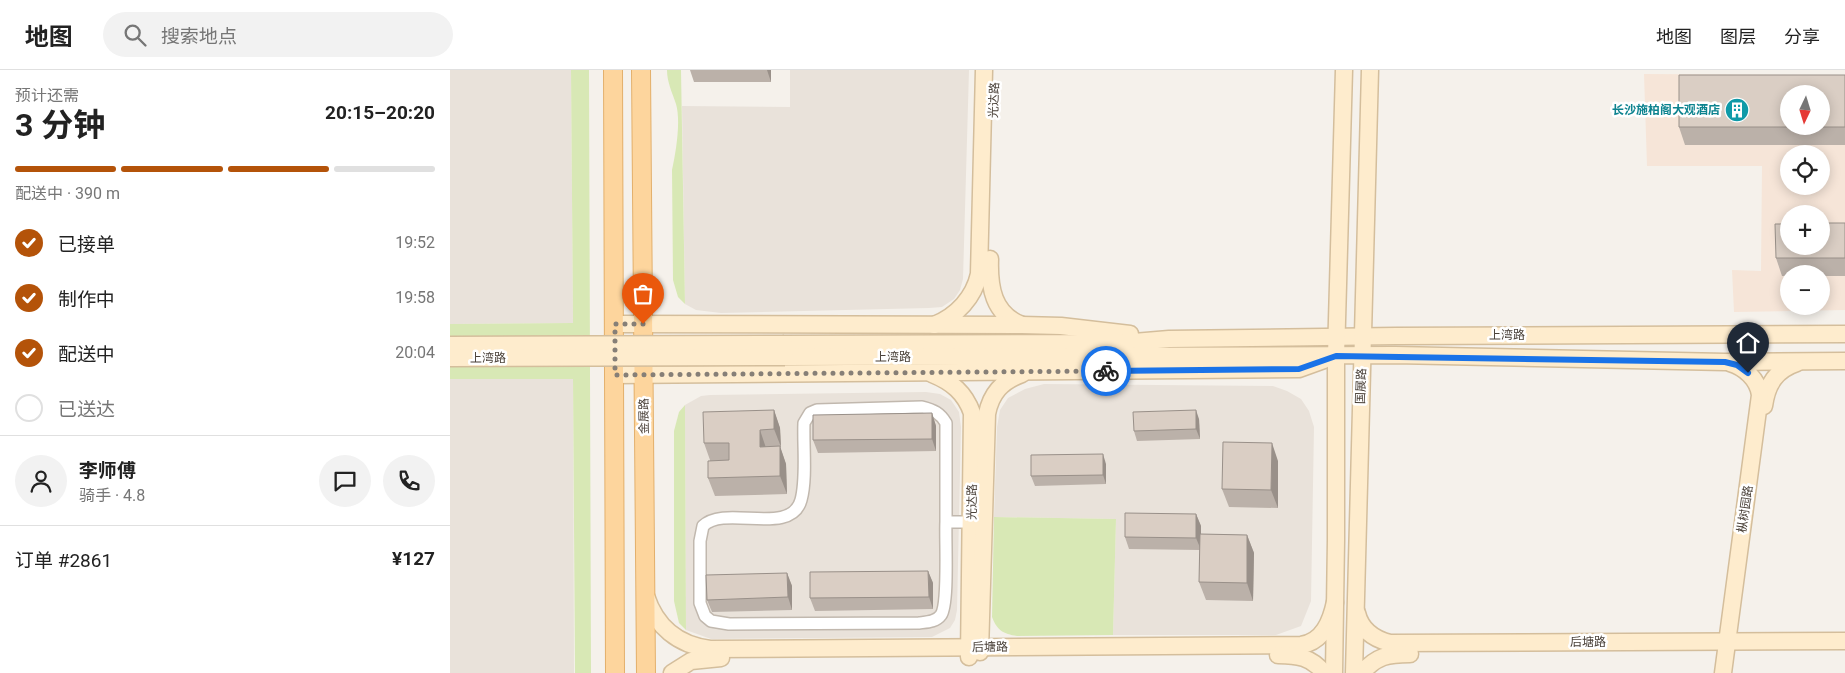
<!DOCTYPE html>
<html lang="zh">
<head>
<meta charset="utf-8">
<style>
  :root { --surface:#fff; --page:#f2f2f2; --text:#222; --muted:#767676; --line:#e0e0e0; --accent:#b45309 }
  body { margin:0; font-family:Roboto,"Noto Sans SC",sans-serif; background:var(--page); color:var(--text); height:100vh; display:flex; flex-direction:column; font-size:19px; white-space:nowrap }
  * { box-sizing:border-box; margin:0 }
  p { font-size:16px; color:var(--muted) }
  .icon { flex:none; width:28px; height:28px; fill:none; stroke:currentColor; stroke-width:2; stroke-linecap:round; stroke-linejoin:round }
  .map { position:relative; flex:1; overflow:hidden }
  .panel { display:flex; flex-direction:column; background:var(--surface); width:450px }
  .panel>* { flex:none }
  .needle { width:32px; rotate:184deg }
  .fabs { position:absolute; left:1330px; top:15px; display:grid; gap:10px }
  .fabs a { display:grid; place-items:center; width:50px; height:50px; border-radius:50%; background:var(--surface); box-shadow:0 2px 12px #0003; font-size:25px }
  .pin { position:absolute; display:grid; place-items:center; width:42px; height:42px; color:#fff; margin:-51px -21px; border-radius:50% 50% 50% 0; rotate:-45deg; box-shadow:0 0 5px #0007 }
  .pin .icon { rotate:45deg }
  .courier { position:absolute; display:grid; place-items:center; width:50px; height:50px; margin:-25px; border:4px solid #1a73e8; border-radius:50%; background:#fff; color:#222; box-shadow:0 1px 6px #0007 }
  .summary em { font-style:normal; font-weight:700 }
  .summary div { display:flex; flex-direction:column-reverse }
  .summary { display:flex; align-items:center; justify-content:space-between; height:85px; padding:0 15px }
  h1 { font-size:32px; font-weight:700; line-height:38px }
  .bar { display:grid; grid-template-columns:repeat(4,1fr); gap:8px 5px; align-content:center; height:60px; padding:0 15px }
  .bar i { height:6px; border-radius:4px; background:var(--line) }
  .bar .selected { background:var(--accent) }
  .bar p { grid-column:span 4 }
  .line { display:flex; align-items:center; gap:12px; padding:0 15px; border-top:1px solid var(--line) }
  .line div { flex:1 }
  .round { display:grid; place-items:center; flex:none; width:52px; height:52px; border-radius:26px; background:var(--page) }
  ol { padding:0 15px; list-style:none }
  li { display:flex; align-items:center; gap:15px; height:55px }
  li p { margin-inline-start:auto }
  li .icon { padding:5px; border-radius:50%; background:var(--accent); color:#fff; stroke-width:4 }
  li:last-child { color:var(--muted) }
  li i { width:28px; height:28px; border:2px solid var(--line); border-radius:50% }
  header { display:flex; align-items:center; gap:30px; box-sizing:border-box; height:70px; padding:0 25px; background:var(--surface); border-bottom:1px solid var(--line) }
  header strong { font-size:24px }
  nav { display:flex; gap:28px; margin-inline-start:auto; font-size:18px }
  .search { width:350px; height:45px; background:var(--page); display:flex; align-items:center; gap:12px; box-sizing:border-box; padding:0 18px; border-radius:28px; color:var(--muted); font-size:19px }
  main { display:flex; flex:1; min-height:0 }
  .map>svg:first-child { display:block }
  .residential { fill:#e9e2da }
  .commercial { fill:#f6e5d8; fill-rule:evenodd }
  .green { fill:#d8e8b5 }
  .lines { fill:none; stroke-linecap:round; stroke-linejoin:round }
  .street-casing { stroke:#c1b8ae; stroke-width:14 }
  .secondary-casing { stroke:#d4be9c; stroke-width:19 }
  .primary-casing { stroke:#e3b06c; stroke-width:20 }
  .street { stroke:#fff; stroke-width:11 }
  .secondary { stroke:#feeccd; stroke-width:16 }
  .primary { stroke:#fdd59d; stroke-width:18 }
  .secondary-bridge-casing { stroke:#d4be9c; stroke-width:19; stroke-linecap:butt }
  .secondary-bridge { stroke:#feeccd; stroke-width:16 }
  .wall { fill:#bbb1a9 }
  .shaded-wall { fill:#999089 }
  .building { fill:#dacec4; stroke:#999089; fill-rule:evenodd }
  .done { stroke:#867f77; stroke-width:5; stroke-dasharray:0 9 }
  .route { stroke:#1a73e8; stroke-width:6 }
  .labels { text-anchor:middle; stroke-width:5; stroke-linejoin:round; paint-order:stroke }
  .street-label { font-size:12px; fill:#4a4139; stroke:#fff }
  .culture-label { font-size:12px; font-weight:bold; fill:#0d838f; stroke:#fff; text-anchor:end }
</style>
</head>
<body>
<header>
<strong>地图</strong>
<div class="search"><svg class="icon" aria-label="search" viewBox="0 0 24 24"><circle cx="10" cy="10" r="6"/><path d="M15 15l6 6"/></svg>搜索地点</div>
<nav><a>地图</a><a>图层</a><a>分享</a></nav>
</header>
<main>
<section class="panel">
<div class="summary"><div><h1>3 分钟</h1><p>预计还需</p></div><em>20:15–20:20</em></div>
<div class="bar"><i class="selected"></i><i class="selected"></i><i class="selected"></i><i></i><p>配送中 · 390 m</p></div>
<ol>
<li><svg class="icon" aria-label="check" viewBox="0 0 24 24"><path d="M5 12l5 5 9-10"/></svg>已接单<p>19:52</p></li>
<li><svg class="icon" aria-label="check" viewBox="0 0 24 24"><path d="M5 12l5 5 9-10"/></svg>制作中<p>19:58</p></li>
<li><svg class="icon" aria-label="check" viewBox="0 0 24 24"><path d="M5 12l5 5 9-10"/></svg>配送中<p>20:04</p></li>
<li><i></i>已送达</li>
</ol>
<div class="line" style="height:90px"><a class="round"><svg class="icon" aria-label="person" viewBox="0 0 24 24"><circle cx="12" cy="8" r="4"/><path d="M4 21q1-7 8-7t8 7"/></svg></a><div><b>李师傅</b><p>骑手 · 4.8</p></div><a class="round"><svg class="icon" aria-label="chat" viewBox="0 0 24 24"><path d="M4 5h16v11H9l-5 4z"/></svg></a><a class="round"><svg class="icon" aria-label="phone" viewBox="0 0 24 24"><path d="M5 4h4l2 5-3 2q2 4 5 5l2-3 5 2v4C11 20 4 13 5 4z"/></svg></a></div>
<div class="line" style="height:65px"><div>订单 #2861</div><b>¥127</b></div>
</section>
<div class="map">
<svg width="1395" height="603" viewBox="0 0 1395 603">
  <rect width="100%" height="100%" fill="#f5f1eb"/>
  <g class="residential">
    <polygon points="0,0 121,0 123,253 0,254"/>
    <polygon points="340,0 519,0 513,209 510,220 504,229 492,237 479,238 271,243 246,240 235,234 232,36 340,37"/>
    <polygon points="0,309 123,309 124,603 0,603"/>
    <polygon points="594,314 823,316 837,321 851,329 859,341 864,357 861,531 851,556 826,565 663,565 666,449 544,447 547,357 550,340 558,328 575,319"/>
    <polygon points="476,322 490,324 501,330 509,342 511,357 507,540 505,550 500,558 482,567 261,569 236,560 235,335 251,326 260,325"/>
  </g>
  <path class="commercial" d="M1194,4L1395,5V240L1284,242L1282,200L1311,201L1312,96H1197ZM1339,24H1371V56H1339ZM1339,84H1371V116H1339ZM1339,144H1371V176H1339ZM1339,204H1371V236H1339Z"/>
  <g class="green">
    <polygon points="121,0 139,0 141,603 125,603 123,309 0,309 0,254 123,253"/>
    <path d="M217,0H231L235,234L228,227L223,210L222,100C226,82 231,51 226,34C222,22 217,12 217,0Z"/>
    <polygon points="235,335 236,560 229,553 224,531 224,361 229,342"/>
    <path d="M544,447L666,449L663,565L567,566C553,564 547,560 542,547Z"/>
  </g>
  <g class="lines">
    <g class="street-casing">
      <path id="street" d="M496,452C495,469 499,533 491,545C486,552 477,552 469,553L279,554L261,551L255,546L250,533V471L253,456C275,434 341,467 351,430C357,408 353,376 354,353L360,343L367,340L472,337C484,340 490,343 496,353V452H521"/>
    </g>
    <g class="secondary-casing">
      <g id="secondary">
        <path d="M540,189C539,217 543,244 572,255"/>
        <polyline points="165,254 572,255 611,256 680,264"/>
        <path d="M484,255C507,246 524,227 529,204L534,0"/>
        <polyline points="334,274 672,273 719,269 946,266 1395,264"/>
        <polyline points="335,287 945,285 1275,292 1395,291"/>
        <path d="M482,304C502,312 515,323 522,343L519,587"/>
        <polyline points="165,305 849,299 874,290"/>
        <path d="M1314,336C1317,314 1326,300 1347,293"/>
        <path d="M196,526C206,557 228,575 260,579L851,575C873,572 881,551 885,532"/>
        <path d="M907,543C911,560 924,569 940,573L1395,571"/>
        <path d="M530,582L537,344C541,323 552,311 572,304"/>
        <path d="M828,585C847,585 862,587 874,603"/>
        <polyline points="222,603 241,591 271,588"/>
        <polyline points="884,603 886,470 886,286 894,0"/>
        <polyline points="904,603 920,0"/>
        <path d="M912,603C926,586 938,584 960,584"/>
        <path d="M1273,603L1310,325C1308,309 1294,297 1280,293"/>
      </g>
    </g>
    <g class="primary-casing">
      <g id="primary">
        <polyline points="163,0 165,603"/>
        <polyline points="191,0 196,603"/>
      </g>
    </g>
    <use href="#street" class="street"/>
    <use href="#secondary" class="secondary"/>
    <use href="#primary" class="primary"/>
    <g class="secondary-bridge-casing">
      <g id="secondary-bridge">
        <polyline points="0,275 334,274"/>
        <polyline points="0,288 335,287"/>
      </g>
    </g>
    <use href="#secondary-bridge" class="secondary-bridge"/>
  </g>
  <g class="wall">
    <polygon points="240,0 321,0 321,12 244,12"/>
    <polygon points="1395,5 1395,75 1235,75 1229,57"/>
    <polygon points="1395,153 1395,206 1371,206 1371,204 1339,204 1339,206 1332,206 1326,188"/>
    <polygon points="324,340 330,358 331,377 330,377 336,394 337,424 265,426 258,408 260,390 254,373"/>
    <polygon points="482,343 486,356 486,381 368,383 363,370"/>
    <polygon points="749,349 750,369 687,371 684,361"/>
    <polygon points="828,391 828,438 779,437 772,419"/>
    <polygon points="656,394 656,414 585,416 581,406"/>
    <polygon points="746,444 751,456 751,464 797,465 804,483 803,531 756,530 749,512 750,480 679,479 675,467"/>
    <polygon points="478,501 483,513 483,539 365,541 360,528"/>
    <polygon points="337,503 342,516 342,540 262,542 257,530"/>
  </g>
  <g class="shaded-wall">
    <polygon points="317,0 321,0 321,12"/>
    <polygon points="324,340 330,358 331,377 324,359"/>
    <polygon points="746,340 749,349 750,369 746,359"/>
    <polygon points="482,343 486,356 486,381 482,369"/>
    <polygon points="310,360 316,378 310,377"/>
    <polygon points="822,373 828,391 828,438 821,420"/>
    <polygon points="330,376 336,394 337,424 330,406"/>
    <polygon points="653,384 656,394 656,414 653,405"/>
    <polygon points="746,444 751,456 751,480 746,468"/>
    <polygon points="797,465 804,483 803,531 797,513"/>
    <polygon points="478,501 483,513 483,539 479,527"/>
    <polygon points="337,503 342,516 342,540 338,527"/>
  </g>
  <g class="building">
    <path d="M1229,5H1395V57H1229ZM1339,24H1371V56H1339Z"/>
    <polygon points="1371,153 1395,153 1395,188 1326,188 1325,154 1339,154 1339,176 1371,176"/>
    <polygon points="324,340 324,359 310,360 310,377 330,376 330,406 258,408 258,391 279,390 279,373 254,373 253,342"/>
    <polygon points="746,340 746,359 684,361 683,342"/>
    <polygon points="482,343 482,369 363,370 363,345"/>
    <polygon points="773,372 822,373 821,420 772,419"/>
    <polygon points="653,384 653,405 581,406 581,385"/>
    <polygon points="675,443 746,444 746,468 675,467"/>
    <polygon points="750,464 797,465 797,513 749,512"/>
    <polygon points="478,501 479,527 360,528 360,502"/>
    <polygon points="337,503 338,527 257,530 256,505"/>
  </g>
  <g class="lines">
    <polyline class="done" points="193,254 165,254 165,305 656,301"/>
    <polyline class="route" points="656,301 849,299 886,286 1275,292 1287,295 1298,303"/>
  </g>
  <defs>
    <g id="building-disc" transform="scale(1.25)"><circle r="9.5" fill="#0f9aa8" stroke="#fff"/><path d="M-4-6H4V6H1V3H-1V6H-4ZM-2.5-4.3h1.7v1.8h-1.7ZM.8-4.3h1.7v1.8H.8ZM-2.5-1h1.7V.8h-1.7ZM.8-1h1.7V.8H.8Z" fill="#fff"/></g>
  </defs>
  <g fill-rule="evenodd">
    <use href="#building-disc" x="1287" y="40"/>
  </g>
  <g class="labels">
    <g class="street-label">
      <text transform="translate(544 30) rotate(-88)" y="4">光达路</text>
      <text x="1057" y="269">上湾路</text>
      <text x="443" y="291">上湾路</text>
      <text x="38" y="292">上湾路</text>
      <text transform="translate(911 316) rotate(-88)" y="4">国展路</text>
      <text transform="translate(194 346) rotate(-91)" y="4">金展路</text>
      <text transform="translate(522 432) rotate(-89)" y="4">光达路</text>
      <text transform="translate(1295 439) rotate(-82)" y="4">枞树园路</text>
      <text x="1138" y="576">后塘路</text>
      <text transform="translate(540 577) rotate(-1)" y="4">后塘路</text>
    </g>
    <g class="culture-label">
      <text x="1270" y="44">长沙施柏阁大观酒店</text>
    </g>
  </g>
</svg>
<div class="fabs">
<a><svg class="needle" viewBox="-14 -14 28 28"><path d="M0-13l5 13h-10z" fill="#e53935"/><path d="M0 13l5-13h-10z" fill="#767676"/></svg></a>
<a><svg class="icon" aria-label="locate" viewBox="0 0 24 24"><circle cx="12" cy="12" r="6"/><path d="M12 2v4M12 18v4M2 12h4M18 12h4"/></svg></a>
<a>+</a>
<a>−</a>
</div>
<div class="pin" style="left:193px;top:254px;background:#ea580c"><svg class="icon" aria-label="bag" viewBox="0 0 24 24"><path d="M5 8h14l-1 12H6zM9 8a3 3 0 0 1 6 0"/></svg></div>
<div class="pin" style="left:1298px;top:303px;background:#1f2937"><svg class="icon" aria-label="home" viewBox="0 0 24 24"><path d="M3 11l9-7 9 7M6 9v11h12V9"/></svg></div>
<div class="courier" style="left:656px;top:301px"><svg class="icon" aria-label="bike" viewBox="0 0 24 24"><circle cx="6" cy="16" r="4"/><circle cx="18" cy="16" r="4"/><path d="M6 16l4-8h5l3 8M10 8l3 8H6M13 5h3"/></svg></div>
</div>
</main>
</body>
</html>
